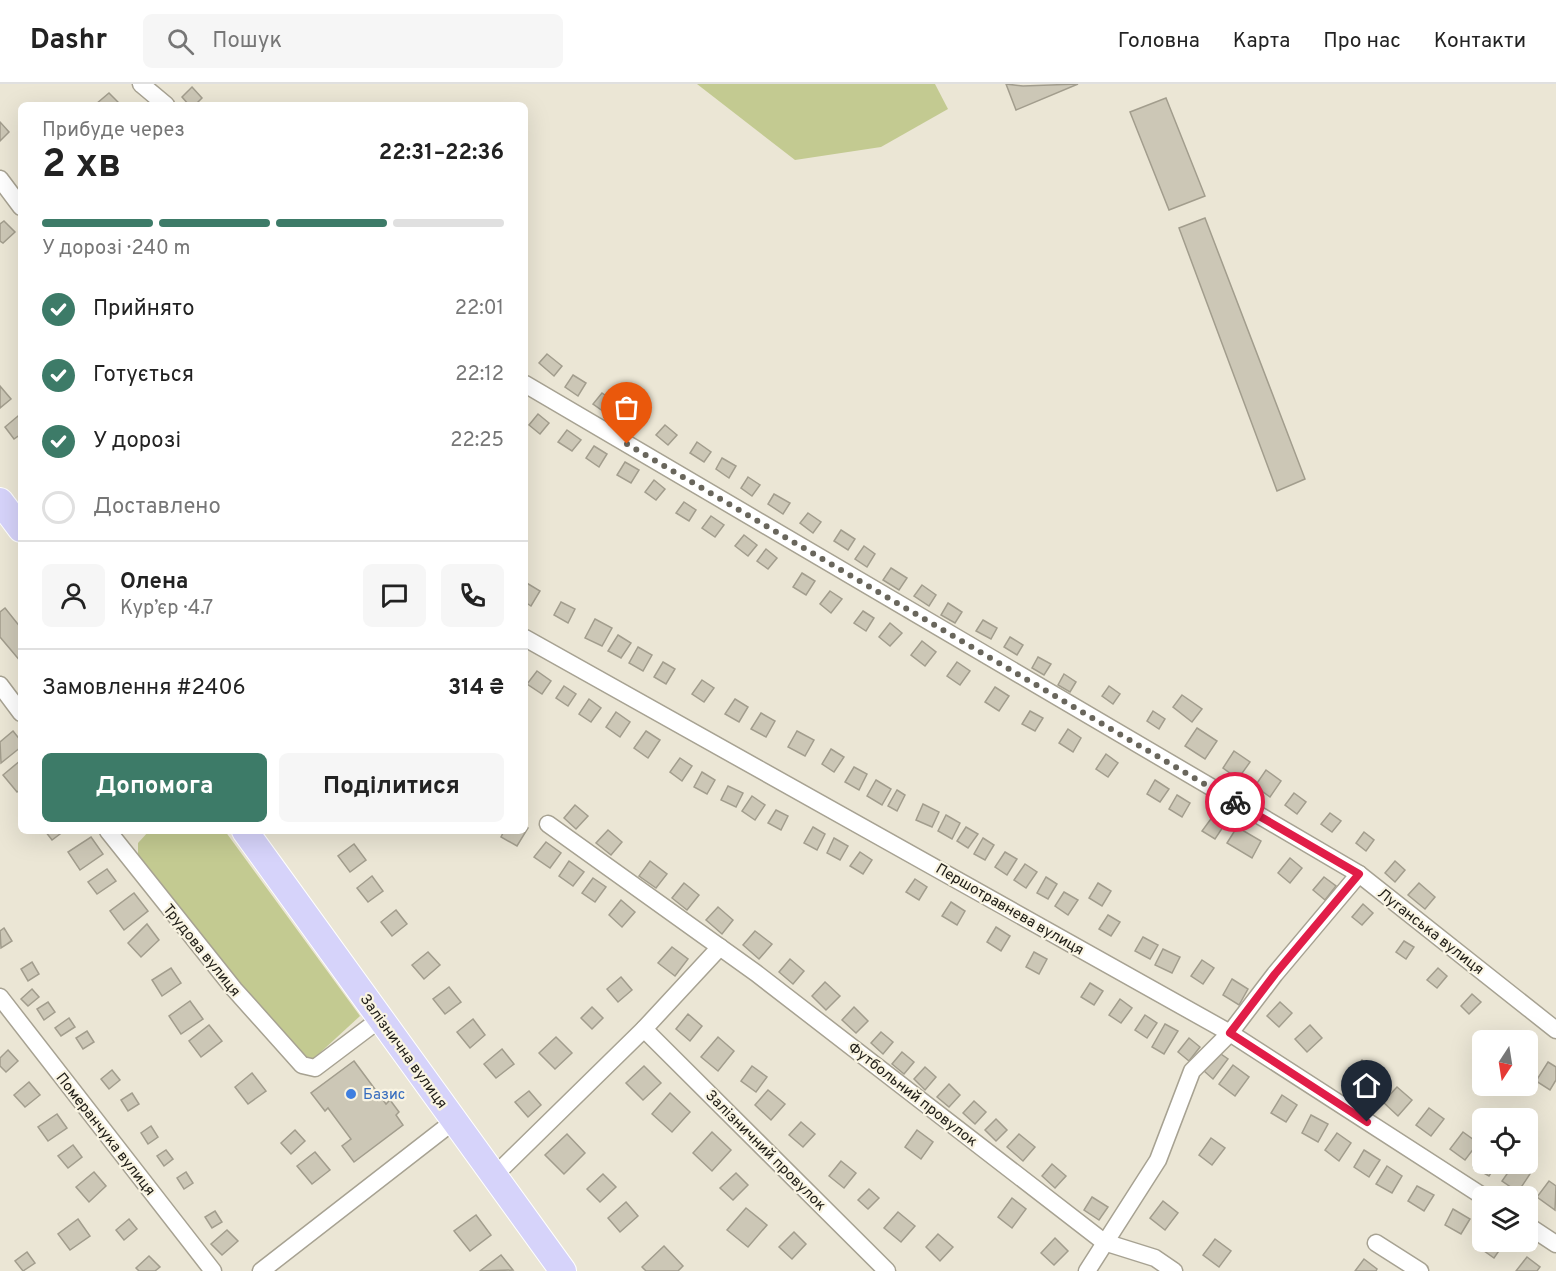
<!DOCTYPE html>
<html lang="uk">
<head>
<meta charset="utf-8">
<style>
  :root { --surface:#fff; --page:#f6f6f6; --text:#222; --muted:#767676; --line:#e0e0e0; --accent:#3d7b68 }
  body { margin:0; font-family:Overpass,sans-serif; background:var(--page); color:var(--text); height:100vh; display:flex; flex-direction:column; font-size:22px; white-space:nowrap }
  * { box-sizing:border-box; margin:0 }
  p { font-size:20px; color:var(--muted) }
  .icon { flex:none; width:33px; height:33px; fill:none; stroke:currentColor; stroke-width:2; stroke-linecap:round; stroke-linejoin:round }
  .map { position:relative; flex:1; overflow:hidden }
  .drawer { position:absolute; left:18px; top:18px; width:510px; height:732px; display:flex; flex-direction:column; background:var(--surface); border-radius:9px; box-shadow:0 6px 24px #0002 }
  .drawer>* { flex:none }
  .needle { width:39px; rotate:192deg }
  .tools { position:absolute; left:1472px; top:946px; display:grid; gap:12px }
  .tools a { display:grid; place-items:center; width:66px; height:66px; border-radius:9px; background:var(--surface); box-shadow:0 6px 24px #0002; font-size:30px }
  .pin { position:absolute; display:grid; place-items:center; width:51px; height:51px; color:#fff; margin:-62px -26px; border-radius:50% 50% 50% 0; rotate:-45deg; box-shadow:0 0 6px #0007 }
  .pin .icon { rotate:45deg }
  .courier { position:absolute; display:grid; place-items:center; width:60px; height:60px; margin:-30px; border:4px solid #e11d48; border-radius:50%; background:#fff; color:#222; box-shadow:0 2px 8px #0007 }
  .summary em { font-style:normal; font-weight:700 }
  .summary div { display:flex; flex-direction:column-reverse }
  .summary { display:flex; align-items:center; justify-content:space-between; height:102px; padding:0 24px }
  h1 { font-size:39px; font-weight:700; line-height:45px }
  .bar { display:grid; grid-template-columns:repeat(4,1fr); gap:9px 6px; align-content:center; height:72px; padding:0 24px }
  .bar i { height:8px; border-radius:4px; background:var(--line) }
  .bar .current { background:var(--accent) }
  .bar p { grid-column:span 4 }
  .line { display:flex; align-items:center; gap:15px; padding:0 24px; border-top:2px solid var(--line) }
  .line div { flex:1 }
  .round { display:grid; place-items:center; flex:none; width:63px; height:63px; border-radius:9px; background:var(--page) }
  ol { padding:0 24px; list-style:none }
  li { display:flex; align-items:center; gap:18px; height:66px }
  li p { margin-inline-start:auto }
  li .icon { padding:6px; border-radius:50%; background:var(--accent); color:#fff; stroke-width:4 }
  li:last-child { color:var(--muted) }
  li i { width:33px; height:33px; border:3px solid var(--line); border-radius:50% }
  .cta { display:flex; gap:12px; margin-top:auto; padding:12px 24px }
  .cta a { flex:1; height:69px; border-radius:9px; background:var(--accent); color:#fff; font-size:24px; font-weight:700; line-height:69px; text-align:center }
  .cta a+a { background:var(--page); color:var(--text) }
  header { display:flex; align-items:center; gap:36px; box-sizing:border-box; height:84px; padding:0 30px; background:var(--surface); border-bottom:2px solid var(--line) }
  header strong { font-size:28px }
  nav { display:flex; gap:33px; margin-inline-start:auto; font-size:21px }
  .search { width:420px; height:54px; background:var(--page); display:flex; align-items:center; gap:15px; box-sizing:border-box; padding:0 21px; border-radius:9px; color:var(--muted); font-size:22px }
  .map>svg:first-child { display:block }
  .green { fill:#c3ca91 }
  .building { fill:#ccc7b6; stroke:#a29d8d; stroke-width:1.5 }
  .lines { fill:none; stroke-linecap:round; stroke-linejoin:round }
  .minor-casing { stroke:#a7a292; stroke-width:19 }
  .primary-casing { stroke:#fff; stroke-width:28 }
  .minor { stroke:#fff; stroke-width:16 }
  .primary { stroke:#d6d3fa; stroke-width:26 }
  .done { stroke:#69665c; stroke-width:6; stroke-dasharray:0 10.8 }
  .route { stroke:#e11d48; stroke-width:8 }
  .shop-dot { fill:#3f7fe0; stroke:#f9f4e2; stroke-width:2 }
  .labels { text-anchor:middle; stroke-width:4.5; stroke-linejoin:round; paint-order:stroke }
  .street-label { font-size:15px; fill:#23211b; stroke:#f9f4e2 }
  .shop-label { font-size:15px; fill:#366cbe; stroke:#f9f4e2; text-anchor:start }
</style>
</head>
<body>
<header>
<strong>Dashr</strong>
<div class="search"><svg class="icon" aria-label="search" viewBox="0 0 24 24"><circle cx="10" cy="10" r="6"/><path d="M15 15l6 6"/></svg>Пошук</div>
<nav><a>Головна</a><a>Карта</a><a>Про нас</a><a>Контакти</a></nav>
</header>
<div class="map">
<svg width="1556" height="1187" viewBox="0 0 1556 1187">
  <rect width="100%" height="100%" fill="#ebe6d5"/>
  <g class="green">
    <polygon points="697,0 935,0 948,25 881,63 795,76"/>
    <polygon points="149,747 225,747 360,932 310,978 267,934 138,778 138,759"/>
  </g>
  <g class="building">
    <polygon points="1006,0 1023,2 1078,0 1016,26"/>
    <polygon points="192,3 202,14 195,21 189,21 182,13"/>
    <polygon points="109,9 120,20 97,21 96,20"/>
    <polygon points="1166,14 1205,112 1169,126 1130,28"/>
    <polygon points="0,38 9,48 0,57"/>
    <polygon points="1205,134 1305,395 1277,407 1179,144"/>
    <polygon points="4,137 15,148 3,159 0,157 0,140"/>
    <polygon points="547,270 562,282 554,292 539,279"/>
    <polygon points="573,291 586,299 578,312 565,303"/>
    <polygon points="0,302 11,315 0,324"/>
    <polygon points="602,309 615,318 607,330 593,320"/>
    <polygon points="632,325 645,333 637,345 624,337"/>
    <polygon points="538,330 549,339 540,350 529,341"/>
    <polygon points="18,332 21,336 21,350 14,355 5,343"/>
    <polygon points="665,341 677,351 668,361 656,351"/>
    <polygon points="567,346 581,356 572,367 558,358"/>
    <polygon points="697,358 711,368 704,378 690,369"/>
    <polygon points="594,362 607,370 599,383 586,374"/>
    <polygon points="722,374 736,382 729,394 716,385"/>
    <polygon points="625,378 639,386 631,399 617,391"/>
    <polygon points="748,393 760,401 752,412 741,404"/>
    <polygon points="654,396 665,405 656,416 645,408"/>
    <polygon points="774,410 790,419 783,430 768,420"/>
    <polygon points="684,418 696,426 689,437 676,429"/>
    <polygon points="808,429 821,438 813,449 800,439"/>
    <polygon points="711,432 724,441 715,453 702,444"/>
    <polygon points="841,446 855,455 848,466 834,457"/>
    <polygon points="744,451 757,461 748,472 735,462"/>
    <polygon points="864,462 875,470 867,483 855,475"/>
    <polygon points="766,465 777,474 768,485 757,477"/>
    <polygon points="891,484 907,494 899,506 883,496"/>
    <polygon points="802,489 815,497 806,511 793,503"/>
    <polygon points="525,498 540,507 531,522 525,518"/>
    <polygon points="922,501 936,511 929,522 914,512"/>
    <polygon points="830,507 842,515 831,529 820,520"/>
    <polygon points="561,518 575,525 568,539 554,531"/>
    <polygon points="948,519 962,528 955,539 941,531"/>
    <polygon points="5,524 21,544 21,578 0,553 0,528"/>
    <polygon points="863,527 874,534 866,547 854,539"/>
    <polygon points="595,535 612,544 602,562 585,554"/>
    <polygon points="983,536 997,544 991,555 976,547"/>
    <polygon points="890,539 902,549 890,562 879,553"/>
    <polygon points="618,551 631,559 621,574 608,567"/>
    <polygon points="1010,553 1023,561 1017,571 1004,563"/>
    <polygon points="922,557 936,568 925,582 911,571"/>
    <polygon points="638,563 652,571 643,587 629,579"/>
    <polygon points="1038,573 1051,580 1044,591 1032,584"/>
    <polygon points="663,578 675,585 666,600 654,593"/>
    <polygon points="957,578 970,587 960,601 947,592"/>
    <polygon points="537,587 551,597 542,610 527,600"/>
    <polygon points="1064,590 1076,598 1070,608 1058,601"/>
    <polygon points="702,596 714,604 704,618 692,610"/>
    <polygon points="564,602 576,610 568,622 556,614"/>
    <polygon points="1109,602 1120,610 1113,620 1102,612"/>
    <polygon points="995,603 1009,612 999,627 985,618"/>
    <polygon points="1182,611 1202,625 1192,638 1173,623"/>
    <polygon points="589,615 601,624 591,638 579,630"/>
    <polygon points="735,615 748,623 739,638 725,630"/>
    <polygon points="1030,627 1043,634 1035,647 1022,640"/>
    <polygon points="1153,627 1165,635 1159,645 1147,637"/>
    <polygon points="616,628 630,638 620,653 606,643"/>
    <polygon points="761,629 775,637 766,653 751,645"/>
    <polygon points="1197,644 1217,657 1205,675 1185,662"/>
    <polygon points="1068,645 1081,654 1073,668 1059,659"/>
    <polygon points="13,647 21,657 21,663 1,679 0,658"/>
    <polygon points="646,647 660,656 648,674 634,664"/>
    <polygon points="797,647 814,656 805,672 788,663"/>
    <polygon points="831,665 844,673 834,688 822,680"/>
    <polygon points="1234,667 1250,678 1238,695 1223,684"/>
    <polygon points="1106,670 1118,679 1108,693 1096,685"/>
    <polygon points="680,674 692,682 682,697 670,688"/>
    <polygon points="21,676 21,705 17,708 3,691"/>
    <polygon points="854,683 867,690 859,706 845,698"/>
    <polygon points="1266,686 1281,697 1270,713 1255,702"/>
    <polygon points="702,688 715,696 707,710 694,703"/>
    <polygon points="876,696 891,705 882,721 867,712"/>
    <polygon points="1155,696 1169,705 1160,718 1147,710"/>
    <polygon points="728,702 743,709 736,723 721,716"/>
    <polygon points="897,706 905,711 897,727 888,722"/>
    <polygon points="1294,709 1306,718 1297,730 1285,721"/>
    <polygon points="1177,711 1190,719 1182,733 1169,725"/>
    <polygon points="752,712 765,721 755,736 742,727"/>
    <polygon points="923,720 939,728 932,743 916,736"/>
    <polygon points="575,721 588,732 576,745 564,734"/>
    <polygon points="776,726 788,732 781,746 768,739"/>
    <polygon points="1330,729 1341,737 1332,748 1321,740"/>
    <polygon points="946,731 960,739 952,755 938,747"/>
    <polygon points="1213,732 1225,740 1215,755 1202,747"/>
    <polygon points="525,742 528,744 517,762 501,753 504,747 525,747"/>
    <polygon points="813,743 825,750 817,766 804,759"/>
    <polygon points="966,743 978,750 968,764 957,757"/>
    <polygon points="1237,743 1261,757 1252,774 1227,759"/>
    <polygon points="608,746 622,758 611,771 596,759"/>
    <polygon points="45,747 64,747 52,756"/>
    <polygon points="1364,748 1374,756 1366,767 1356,759"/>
    <polygon points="91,753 103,770 80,786 68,768"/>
    <polygon points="834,754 848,762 840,776 827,769"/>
    <polygon points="983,754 994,761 985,776 974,770"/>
    <polygon points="546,758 561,769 550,784 534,773"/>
    <polygon points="354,760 366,776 350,788 338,772"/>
    <polygon points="860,768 872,776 863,790 850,782"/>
    <polygon points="1005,768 1017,775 1007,791 995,783"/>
    <polygon points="1290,774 1302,784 1290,799 1278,789"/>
    <polygon points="569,777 584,788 573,802 559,792"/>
    <polygon points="650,777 667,790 656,804 639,792"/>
    <polygon points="1395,777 1405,786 1395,798 1385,789"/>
    <polygon points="1025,780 1037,788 1026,804 1014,796"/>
    <polygon points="107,785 116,797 97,810 88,798"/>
    <polygon points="372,792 383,807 368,818 357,804"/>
    <polygon points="1046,793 1057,800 1048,815 1037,809"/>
    <polygon points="1324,793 1336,802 1325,816 1313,806"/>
    <polygon points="593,794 606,803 595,818 582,809"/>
    <polygon points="915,795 927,803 919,816 906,808"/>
    <polygon points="684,799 699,811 687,826 672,814"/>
    <polygon points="1098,799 1111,807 1102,822 1089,814"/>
    <polygon points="1419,799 1435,813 1425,825 1408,811"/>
    <polygon points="1064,808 1078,816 1068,831 1055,822"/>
    <polygon points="134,809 148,827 124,846 110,827"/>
    <polygon points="621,816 635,828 622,843 609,831"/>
    <polygon points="951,818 965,827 957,841 942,832"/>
    <polygon points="1363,820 1373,829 1362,841 1352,833"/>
    <polygon points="718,823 733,836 722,850 706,836"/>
    <polygon points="396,826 407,840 392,852 381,838"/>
    <polygon points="1108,831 1120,838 1111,852 1099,845"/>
    <polygon points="147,840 159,856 141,873 128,859"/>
    <polygon points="996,843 1010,852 1001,867 987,858"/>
    <polygon points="4,844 12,857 1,864 0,847"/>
    <polygon points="755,847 772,860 759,875 743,861"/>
    <polygon points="1143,853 1158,861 1150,875 1135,867"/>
    <polygon points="1404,857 1414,863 1406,875 1396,868"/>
    <polygon points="672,863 688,875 675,892 658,879"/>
    <polygon points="1163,865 1180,873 1172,889 1155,881"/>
    <polygon points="428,868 440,881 424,895 412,881"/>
    <polygon points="1034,868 1047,875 1039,890 1026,883"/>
    <polygon points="790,875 804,887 793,900 779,888"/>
    <polygon points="1202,876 1214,884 1203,900 1191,892"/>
    <polygon points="32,878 39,890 28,897 21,885"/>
    <polygon points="171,884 181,899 162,912 152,896"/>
    <polygon points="1438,884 1447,892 1437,904 1427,896"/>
    <polygon points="621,893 632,906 618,918 607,905"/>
    <polygon points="1232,895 1248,905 1239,921 1223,911"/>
    <polygon points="825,898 840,912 826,926 812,912"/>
    <polygon points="1090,899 1103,907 1094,921 1081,913"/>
    <polygon points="449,903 461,918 445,930 433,915"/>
    <polygon points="32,905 39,913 28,922 21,915"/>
    <polygon points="1472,910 1481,918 1469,930 1461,922"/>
    <polygon points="1120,915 1132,924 1121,939 1109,931"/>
    <polygon points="190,917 203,935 181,950 169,932"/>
    <polygon points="48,918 55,928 44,936 37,925"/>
    <polygon points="1280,918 1292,929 1279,943 1267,932"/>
    <polygon points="592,923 603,934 592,945 581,934"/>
    <polygon points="854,923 868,937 856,949 842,936"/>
    <polygon points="688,930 702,942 690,957 676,945"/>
    <polygon points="1145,931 1157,939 1147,954 1135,946"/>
    <polygon points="69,934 75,943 61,952 55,944"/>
    <polygon points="473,935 485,951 470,964 457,948"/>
    <polygon points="1165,940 1178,947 1164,970 1152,963"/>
    <polygon points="209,941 222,957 201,973 189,957"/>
    <polygon points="1310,941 1322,954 1307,968 1295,955"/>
    <polygon points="87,947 94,958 83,965 76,954"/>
    <polygon points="881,948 893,958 883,970 871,959"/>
    <polygon points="556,953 572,969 555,985 539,969"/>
    <polygon points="718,953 734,967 718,987 701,973"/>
    <polygon points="1189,954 1200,963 1189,977 1178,968"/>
    <polygon points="1527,962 1537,968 1527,982"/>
    <polygon points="502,965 514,980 496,994 484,980"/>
    <polygon points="8,966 18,977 6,988 0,982 0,974"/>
    <polygon points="902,968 914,978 904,990 892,980"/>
    <polygon points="1218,968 1228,975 1213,995 1204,987"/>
    <polygon points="1362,976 1378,989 1364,1007 1348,995"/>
    <polygon points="354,977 386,1020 390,1016 399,1028 396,1031 403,1041 354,1078 342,1062 351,1055 328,1024 325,1027 311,1009"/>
    <polygon points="1548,978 1556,983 1556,996 1550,1006 1536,997"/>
    <polygon points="1233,981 1249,993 1235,1012 1219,1000"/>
    <polygon points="644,982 661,999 643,1016 626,999"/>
    <polygon points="752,982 767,993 756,1008 741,997"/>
    <polygon points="925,983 936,993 925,1006 914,995"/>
    <polygon points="112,986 120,996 109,1005 101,995"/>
    <polygon points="252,989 266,1007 248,1020 235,1003"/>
    <polygon points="29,998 40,1011 25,1023 14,1011"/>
    <polygon points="949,1000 960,1011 949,1023 937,1013"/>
    <polygon points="1397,1003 1412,1016 1398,1032 1383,1018"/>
    <polygon points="768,1006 785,1020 771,1036 755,1021"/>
    <polygon points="529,1007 541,1021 528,1033 515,1018"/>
    <polygon points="132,1009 139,1020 128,1027 121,1016"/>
    <polygon points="670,1009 690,1028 672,1048 652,1030"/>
    <polygon points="1282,1011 1297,1021 1286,1038 1271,1029"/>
    <polygon points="974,1017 986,1028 975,1040 963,1029"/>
    <polygon points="1429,1024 1444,1035 1431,1052 1416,1041"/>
    <polygon points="57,1030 67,1044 48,1057 38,1043"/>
    <polygon points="1311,1031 1328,1040 1318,1058 1302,1049"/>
    <polygon points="996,1035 1007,1046 996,1057 985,1046"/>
    <polygon points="801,1038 815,1050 803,1063 789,1051"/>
    <polygon points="151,1042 158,1053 148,1060 141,1049"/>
    <polygon points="295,1046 305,1057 291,1070 281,1059"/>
    <polygon points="917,1046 933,1058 921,1075 905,1063"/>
    <polygon points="712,1048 731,1066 712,1087 693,1069"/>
    <polygon points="1463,1048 1478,1059 1465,1076 1450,1065"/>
    <polygon points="1337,1049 1351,1059 1339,1077 1325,1066"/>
    <polygon points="567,1050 585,1069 564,1090 545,1071"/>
    <polygon points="1019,1050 1035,1063 1023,1077 1007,1063"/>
    <polygon points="1211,1054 1225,1064 1212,1081 1199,1071"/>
    <polygon points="73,1061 82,1073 68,1084 58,1072"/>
    <polygon points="166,1066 173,1075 164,1082 157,1072"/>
    <polygon points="1364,1066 1380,1076 1369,1093 1354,1083"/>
    <polygon points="315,1068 330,1086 312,1100 297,1082"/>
    <polygon points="1482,1069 1482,1080 1497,1080 1489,1092 1473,1083"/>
    <polygon points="841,1077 856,1089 844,1104 829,1092"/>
    <polygon points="1052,1080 1066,1092 1055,1104 1042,1092"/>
    <polygon points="1514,1080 1530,1090 1518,1108 1502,1097"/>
    <polygon points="1387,1082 1402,1092 1392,1109 1376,1100"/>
    <polygon points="94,1088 106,1102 89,1118 76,1103"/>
    <polygon points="186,1088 193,1099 184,1105 177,1094"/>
    <polygon points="736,1089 748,1101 733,1116 720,1104"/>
    <polygon points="603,1090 616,1103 600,1118 587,1105"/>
    <polygon points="1549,1097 1556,1102 1555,1126 1537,1113"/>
    <polygon points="1417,1102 1434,1111 1424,1127 1408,1117"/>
    <polygon points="869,1105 879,1114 868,1125 858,1116"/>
    <polygon points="1092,1113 1108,1123 1099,1136 1084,1126"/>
    <polygon points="1012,1114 1026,1125 1012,1144 998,1133"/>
    <polygon points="1163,1117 1178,1129 1165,1146 1150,1134"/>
    <polygon points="626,1118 638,1132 620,1148 608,1134"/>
    <polygon points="746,1124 767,1141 748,1163 727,1146"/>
    <polygon points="1453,1125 1470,1135 1461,1150 1445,1141"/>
    <polygon points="215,1127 222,1138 212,1144 205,1133"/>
    <polygon points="898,1128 915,1142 901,1158 884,1144"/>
    <polygon points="476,1131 491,1151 470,1167 454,1147"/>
    <polygon points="78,1135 90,1152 70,1166 58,1150"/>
    <polygon points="129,1135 137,1145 124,1156 116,1146"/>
    <polygon points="227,1146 238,1157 222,1171 211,1160"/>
    <polygon points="794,1148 806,1160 792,1175 779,1163"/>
    <polygon points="938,1150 953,1163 940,1177 926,1163"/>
    <polygon points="1055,1154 1068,1167 1054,1181 1041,1169"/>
    <polygon points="1215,1155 1231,1167 1219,1183 1203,1171"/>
    <polygon points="1484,1158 1505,1158 1494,1174 1480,1164"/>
    <polygon points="664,1162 683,1182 678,1187 646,1187 642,1183"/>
    <polygon points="27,1168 35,1179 23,1187 15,1177"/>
    <polygon points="501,1171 513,1186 480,1187"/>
    <polygon points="149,1172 160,1183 155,1187 139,1187 136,1184"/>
    <polygon points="1527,1173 1540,1183 1537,1187 1516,1187"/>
    <polygon points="1364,1175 1377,1185 1376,1187 1355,1187"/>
  </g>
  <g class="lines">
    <g class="minor-casing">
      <g id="minor">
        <polyline points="141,0 166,21"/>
        <polyline points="0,95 21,123"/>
        <polyline points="525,300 1359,790 1556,946"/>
        <polyline points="525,554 1230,949 1484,1113"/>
        <polyline points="0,601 21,629"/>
        <polyline points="548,740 756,889 1104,1158 1155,1174 1174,1187"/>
        <polyline points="108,747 234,905 302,981 315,984 380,935"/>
        <polyline points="0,913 213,1187"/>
        <polyline points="644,945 887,1187"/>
        <polyline points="494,1092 644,945 720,863"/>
        <polyline points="1527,1141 1556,1160"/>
        <polyline points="1376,1159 1420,1187"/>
        <polyline points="261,1187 454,1037"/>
        <polyline points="1087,1187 1158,1076 1192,987 1230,949 1275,890 1359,790"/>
      </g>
    </g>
    <g class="primary-casing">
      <g id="primary">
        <polyline points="0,417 21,445"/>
        <polyline points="245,747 563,1187"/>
      </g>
    </g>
    <use href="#minor" class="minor"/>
    <use href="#primary" class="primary"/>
  </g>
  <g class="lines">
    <polyline class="done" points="627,360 1235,718"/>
    <polyline class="route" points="1235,718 1359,790 1275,890 1230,949 1367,1038"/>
  </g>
  <circle class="shop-dot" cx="351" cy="1010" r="6"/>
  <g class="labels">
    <g class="street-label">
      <text transform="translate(1010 825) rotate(30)" y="5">Першотравнева вулиця</text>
      <text transform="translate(1431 847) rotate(38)" y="5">Луганська вулиця</text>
      <text transform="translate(202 866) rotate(51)" y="5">Трудова вулиця</text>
      <text transform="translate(404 967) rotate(54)" y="5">Залізнична вулиця</text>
      <text transform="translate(913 1010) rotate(38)" y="5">Футбольний провулок</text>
      <text transform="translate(106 1050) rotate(52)" y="5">Померанчука вулиця</text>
      <text transform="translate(766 1066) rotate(45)" y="5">Залізничний провулок</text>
    </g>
    <g class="shop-label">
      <text x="363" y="1015">Базис</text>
    </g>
  </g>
</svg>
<div class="tools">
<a><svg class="needle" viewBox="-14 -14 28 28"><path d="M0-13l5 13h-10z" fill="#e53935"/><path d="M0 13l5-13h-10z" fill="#767676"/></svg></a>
<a><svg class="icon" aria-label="locate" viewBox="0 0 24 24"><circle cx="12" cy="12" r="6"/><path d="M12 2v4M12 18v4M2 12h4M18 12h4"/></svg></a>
<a><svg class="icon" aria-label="layers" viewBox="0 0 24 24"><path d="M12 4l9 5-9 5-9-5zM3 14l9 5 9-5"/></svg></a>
</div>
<div class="pin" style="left:627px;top:360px;background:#ea580c"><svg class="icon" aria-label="bag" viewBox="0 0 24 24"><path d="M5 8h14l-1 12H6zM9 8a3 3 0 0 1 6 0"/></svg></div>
<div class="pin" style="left:1367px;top:1038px;background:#1f2937"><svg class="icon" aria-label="home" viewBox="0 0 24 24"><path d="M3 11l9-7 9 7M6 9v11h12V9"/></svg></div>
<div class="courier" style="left:1235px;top:718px"><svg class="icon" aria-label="bike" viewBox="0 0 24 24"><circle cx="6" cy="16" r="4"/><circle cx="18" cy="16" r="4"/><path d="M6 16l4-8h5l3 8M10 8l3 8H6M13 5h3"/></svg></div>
<section class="drawer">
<div class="summary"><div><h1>2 хв</h1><p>Прибуде через</p></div><em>22:31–22:36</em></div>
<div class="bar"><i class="current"></i><i class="current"></i><i class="current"></i><i></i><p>У дорозі · 240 m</p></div>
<ol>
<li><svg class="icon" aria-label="check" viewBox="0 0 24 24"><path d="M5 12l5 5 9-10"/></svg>Прийнято<p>22:01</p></li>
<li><svg class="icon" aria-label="check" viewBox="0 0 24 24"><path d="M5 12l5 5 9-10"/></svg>Готується<p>22:12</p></li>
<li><svg class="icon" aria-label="check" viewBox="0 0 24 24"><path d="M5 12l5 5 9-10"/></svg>У дорозі<p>22:25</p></li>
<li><i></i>Доставлено</li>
</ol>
<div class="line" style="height:108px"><a class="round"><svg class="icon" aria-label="person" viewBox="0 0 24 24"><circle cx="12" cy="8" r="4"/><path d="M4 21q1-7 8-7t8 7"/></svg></a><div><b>Олена</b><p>Кур’єр · 4.7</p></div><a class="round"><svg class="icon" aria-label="chat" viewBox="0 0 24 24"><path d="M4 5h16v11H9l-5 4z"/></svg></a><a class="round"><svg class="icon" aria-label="phone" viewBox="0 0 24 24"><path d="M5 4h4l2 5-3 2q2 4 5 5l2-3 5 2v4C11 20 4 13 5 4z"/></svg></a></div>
<div class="line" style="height:78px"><div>Замовлення #2406</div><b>314 ₴</b></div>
<div class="cta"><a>Допомога</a><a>Поділитися</a></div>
</section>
</div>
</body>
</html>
